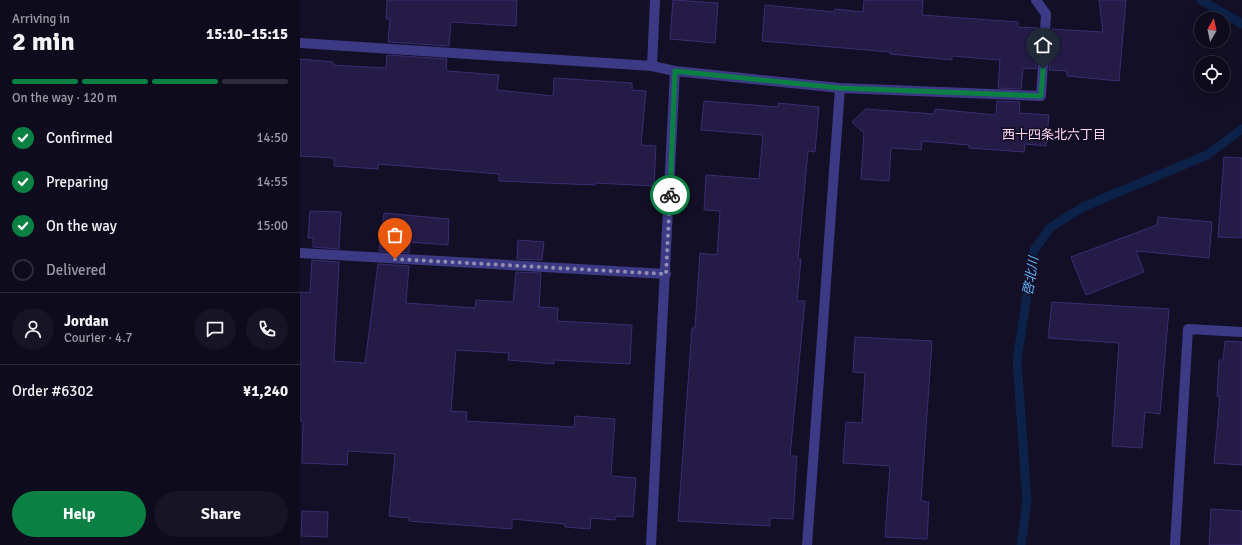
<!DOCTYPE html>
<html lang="en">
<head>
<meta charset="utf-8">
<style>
  :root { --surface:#0e0b1c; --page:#171425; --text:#f1f3f6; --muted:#9b9ba3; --line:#2e2b3b; --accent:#0b8043 }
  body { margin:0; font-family:Signika,"Noto Sans JP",sans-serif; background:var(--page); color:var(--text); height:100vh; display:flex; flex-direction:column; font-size:15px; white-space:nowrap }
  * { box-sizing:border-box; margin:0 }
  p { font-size:13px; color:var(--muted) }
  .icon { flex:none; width:22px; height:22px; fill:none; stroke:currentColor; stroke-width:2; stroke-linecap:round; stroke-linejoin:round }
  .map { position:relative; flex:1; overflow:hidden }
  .sheet { display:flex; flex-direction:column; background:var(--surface); width:300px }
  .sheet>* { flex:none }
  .needle { width:26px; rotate:9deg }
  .controls { position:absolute; left:894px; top:12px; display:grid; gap:8px }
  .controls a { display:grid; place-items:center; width:36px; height:36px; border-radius:50%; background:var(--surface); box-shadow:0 4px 16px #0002,0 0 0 1px var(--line); font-size:20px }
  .pin { position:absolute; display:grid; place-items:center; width:34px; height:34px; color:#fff; margin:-41px -17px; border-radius:50% 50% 50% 0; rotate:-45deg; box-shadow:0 0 4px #0007 }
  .pin .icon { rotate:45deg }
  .courier { position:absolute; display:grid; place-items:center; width:40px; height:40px; margin:-20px; border:3px solid #0b8043; border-radius:50%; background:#fff; color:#222; box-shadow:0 1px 5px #0007 }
  .head em { font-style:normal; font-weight:700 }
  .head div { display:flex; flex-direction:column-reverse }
  .head { display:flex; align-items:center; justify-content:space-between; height:68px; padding:0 12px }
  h1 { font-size:26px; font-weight:700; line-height:30px }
  .bar { display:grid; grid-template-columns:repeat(4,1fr); gap:6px 4px; align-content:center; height:48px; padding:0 12px }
  .bar i { height:5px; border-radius:3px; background:var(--line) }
  .bar .current { background:var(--accent) }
  .bar p { grid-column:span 4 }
  .line { display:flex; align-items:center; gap:10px; padding:0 12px; border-top:1px solid var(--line) }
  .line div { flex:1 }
  .round { display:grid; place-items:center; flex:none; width:42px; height:42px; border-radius:21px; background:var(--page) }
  ol { padding:0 12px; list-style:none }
  li { display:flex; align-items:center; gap:12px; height:44px }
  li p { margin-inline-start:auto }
  li .icon { padding:4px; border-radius:50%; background:var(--accent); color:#fff; stroke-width:4 }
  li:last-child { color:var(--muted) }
  li i { width:22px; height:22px; border:2px solid var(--line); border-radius:50% }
  .cta { display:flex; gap:8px; margin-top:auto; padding:8px 12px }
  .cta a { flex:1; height:46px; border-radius:24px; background:var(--accent); color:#fff; font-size:16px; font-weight:700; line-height:46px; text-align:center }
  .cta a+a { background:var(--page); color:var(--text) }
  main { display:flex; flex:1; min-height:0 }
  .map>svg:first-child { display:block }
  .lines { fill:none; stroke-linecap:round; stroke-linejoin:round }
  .stream { stroke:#0c2248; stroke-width:9 }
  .building { fill:#241b47; stroke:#3b2d73 }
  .minor { stroke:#3d3a85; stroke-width:10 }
  .done { stroke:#948fb3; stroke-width:4; stroke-dasharray:0 7.2 }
  .route { stroke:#0b8043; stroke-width:5 }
  .labels { text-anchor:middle; stroke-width:3.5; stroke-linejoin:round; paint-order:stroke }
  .neighbourhood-label { font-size:13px; fill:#ffd6f0; stroke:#130f26 }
  .water-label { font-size:13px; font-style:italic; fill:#62b6ff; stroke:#130f26 }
</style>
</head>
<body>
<main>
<section class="sheet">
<div class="head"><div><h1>2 min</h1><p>Arriving in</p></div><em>15:10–15:15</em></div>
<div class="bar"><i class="current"></i><i class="current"></i><i class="current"></i><i></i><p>On the way · 120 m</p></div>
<ol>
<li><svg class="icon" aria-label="check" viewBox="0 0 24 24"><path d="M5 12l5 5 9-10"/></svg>Confirmed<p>14:50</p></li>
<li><svg class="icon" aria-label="check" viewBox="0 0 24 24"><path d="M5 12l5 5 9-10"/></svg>Preparing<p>14:55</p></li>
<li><svg class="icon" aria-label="check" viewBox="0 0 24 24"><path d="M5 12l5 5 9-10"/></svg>On the way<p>15:00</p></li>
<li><i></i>Delivered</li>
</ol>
<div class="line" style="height:72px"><a class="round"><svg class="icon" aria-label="person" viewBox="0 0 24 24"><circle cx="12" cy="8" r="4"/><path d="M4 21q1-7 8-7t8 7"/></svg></a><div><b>Jordan</b><p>Courier · 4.7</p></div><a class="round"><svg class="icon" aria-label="chat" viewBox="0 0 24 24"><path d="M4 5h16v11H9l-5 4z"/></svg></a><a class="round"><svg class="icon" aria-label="phone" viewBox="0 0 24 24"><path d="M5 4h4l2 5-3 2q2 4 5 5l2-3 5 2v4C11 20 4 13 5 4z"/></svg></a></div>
<div class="line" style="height:52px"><div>Order #6302</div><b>¥1,240</b></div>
<div class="cta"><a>Help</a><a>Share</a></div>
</section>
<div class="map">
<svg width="942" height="545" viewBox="0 0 942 545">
  <rect width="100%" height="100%" fill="#130f26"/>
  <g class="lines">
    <g class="stream">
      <polyline points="901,0 942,24"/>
      <polyline points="721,545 727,501 717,360 734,250 751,227 783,207 907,155 942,129"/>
    </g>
  </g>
  <g class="building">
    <polygon points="87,0 217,0 216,26 151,22 149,46 88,42 90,19 86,19"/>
    <polygon points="373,0 418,3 415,43 370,39"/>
    <polygon points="564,0 623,0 622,15 718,22 718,27 739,28 736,69 723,68 721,89 698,88 700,60 652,56 652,60 590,54 590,52 462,41 465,5 534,12 535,9 563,12"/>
    <polygon points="799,0 826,0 819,81 767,76 767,71 749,70 752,29 803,32"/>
    <polygon points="87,55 147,59 146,69 148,71 199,75 197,90 253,96 254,78 332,83 332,90 346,91 341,145 356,146 354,186 295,183 295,185 199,181 199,174 78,164 78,169 34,166 34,158 0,156 0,59 33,62 33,65 86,68"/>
    <polygon points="404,101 478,107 478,103 519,107 515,152 508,151 498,259 501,259 497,301 505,301 490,456 497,456 493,519 470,518 470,526 378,521 392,328 395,328 400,253 417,255 420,211 404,210 406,175 459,179 463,135 401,130"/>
    <polygon points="697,101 720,102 719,113 749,115 746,146 725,144 724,152 669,148 669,145 622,141 621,150 591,148 589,181 561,179 564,133 552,122 566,109 634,114 635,109 696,115"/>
    <polygon points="924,157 942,158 942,238 918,237"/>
    <polygon points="10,211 41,212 39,249 13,247 13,238 8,238"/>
    <polygon points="84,213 149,219 148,245 110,242 109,253 79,251"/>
    <polygon points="858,217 912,222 909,258 836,251 844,272 786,295 771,257 857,225"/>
    <polygon points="218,240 244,242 242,260 217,259"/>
    <polygon points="12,260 39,262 34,361 65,363 78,264 109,266 106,303 175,308 176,300 213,302 216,272 241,273 239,307 258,308 257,321 332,325 330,364 254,360 254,364 208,360 209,353 156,350 151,411 167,412 166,421 274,427 275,416 315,419 311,476 336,478 333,517 316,516 315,520 291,518 290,529 265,527 265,524 212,519 212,529 109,521 109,518 89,516 95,454 48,451 47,465 2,463 3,421 0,421 0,292 10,293"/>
    <polygon points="752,302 869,309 860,414 845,412 842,448 812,446 819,343 748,338"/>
    <polygon points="555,337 632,341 621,501 629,502 627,539 585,537 590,466 543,463 546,422 562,423 565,373 553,372"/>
    <polygon points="925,341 942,342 942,465 914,463 920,397 917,396 919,360 923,360"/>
    <polygon points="911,509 942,511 942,545 909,545"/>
    <polygon points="2,511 28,512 27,537 1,536"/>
  </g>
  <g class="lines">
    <g class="minor">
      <polyline points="0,43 352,66 375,71 540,88 741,96 746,14 736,0"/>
      <polyline points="352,66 355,0"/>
      <polyline points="0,253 366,274"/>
      <polyline points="351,545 375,71"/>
      <polyline points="507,545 540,88"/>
      <polyline points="875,545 888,329 942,332"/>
    </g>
  </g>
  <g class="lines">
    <polyline class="done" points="95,259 366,274 370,195"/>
    <polyline class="route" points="370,195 375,71 540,88 741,96 743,69"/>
  </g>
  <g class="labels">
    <g class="neighbourhood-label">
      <text x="754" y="139">西十四条北六丁目</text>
    </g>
    <g class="water-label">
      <text transform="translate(730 276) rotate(-81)" y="5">啓北川</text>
    </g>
  </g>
</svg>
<div class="controls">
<a><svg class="needle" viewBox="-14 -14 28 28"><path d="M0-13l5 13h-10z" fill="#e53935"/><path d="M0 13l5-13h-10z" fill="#9b9ba3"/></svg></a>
<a><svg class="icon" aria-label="locate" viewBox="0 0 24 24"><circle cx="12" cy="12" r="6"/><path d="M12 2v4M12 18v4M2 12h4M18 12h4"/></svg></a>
</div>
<div class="pin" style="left:95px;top:259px;background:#ea580c"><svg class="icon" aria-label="bag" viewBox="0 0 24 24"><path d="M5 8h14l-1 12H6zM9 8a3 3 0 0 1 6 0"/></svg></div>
<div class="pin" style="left:743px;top:69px;background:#1f2937"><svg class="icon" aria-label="home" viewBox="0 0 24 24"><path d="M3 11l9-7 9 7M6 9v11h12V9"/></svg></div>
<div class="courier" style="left:370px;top:195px"><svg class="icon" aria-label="bike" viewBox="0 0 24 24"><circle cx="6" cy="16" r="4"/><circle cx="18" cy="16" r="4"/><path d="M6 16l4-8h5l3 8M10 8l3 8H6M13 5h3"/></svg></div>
</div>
</main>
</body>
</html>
